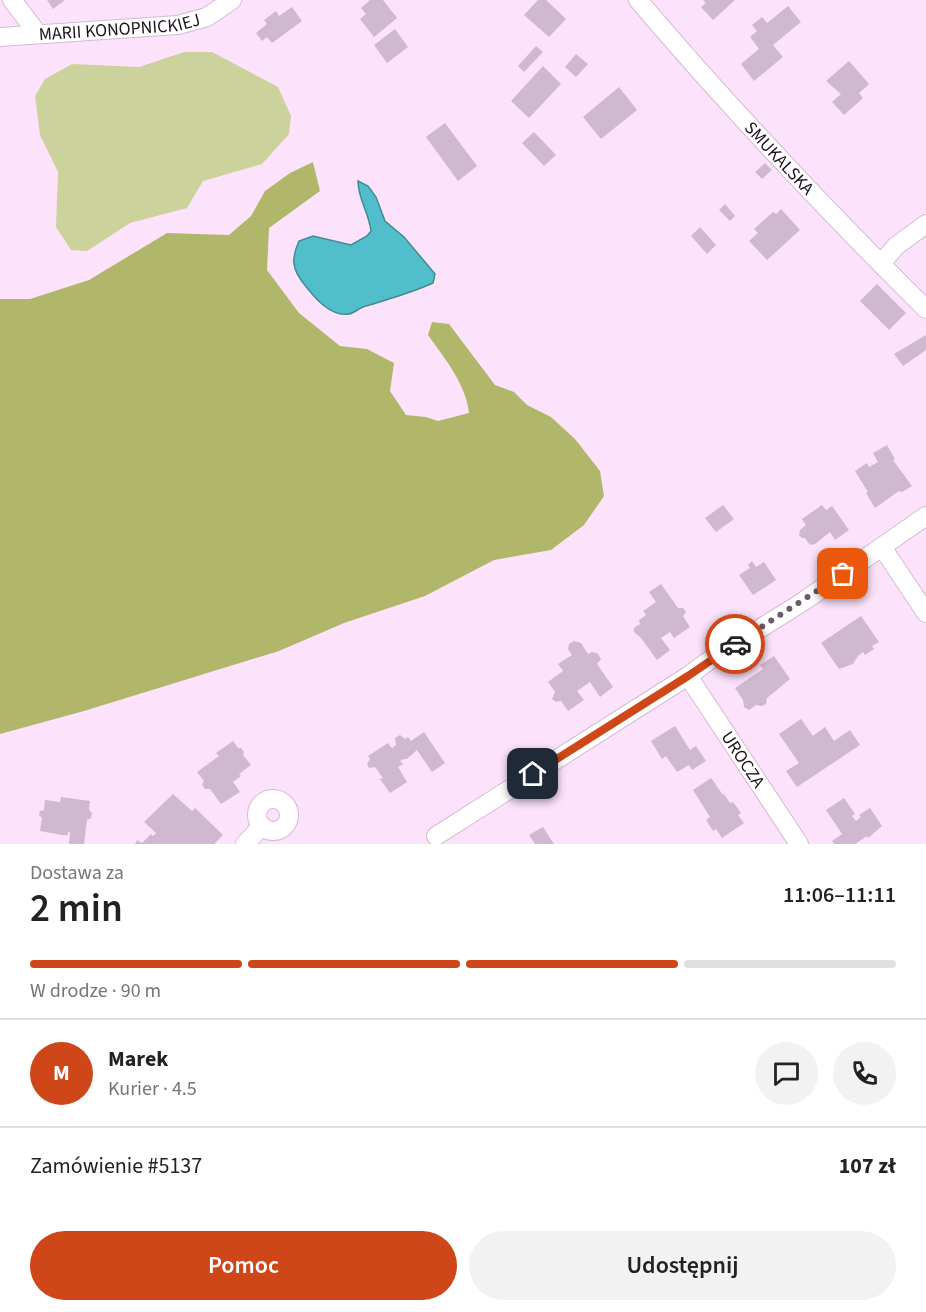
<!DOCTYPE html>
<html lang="pl">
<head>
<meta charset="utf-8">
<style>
  :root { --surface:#fff; --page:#f2f2f2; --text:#222; --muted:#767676; --line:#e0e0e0; --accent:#cf4718 }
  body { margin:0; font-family:"Source Sans 3",sans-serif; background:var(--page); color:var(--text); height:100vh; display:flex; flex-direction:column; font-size:22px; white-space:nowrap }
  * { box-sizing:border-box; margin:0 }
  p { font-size:20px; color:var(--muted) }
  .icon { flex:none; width:33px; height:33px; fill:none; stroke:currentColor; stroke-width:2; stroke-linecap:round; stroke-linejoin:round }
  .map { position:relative; height:844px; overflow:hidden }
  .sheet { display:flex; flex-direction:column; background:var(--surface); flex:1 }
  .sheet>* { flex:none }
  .pin { position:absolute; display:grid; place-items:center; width:51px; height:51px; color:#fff; margin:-26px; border-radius:12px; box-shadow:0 3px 9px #0006 }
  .courier { position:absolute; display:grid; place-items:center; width:60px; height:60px; margin:-30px; border:4px solid #cf4718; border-radius:50%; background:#fff; color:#222; box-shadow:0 2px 8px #0007 }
  .head em { font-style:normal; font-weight:600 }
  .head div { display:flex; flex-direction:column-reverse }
  .head { display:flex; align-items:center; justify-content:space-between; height:102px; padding:0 30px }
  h1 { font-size:39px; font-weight:600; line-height:45px }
  .bar { display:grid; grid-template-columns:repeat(4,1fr); gap:9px 6px; align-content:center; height:72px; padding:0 30px }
  .bar i { height:8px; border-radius:4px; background:var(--line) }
  .bar .selected { background:var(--accent) }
  .bar p { grid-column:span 4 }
  .line { display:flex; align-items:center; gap:15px; padding:0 30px; border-top:2px solid var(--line) }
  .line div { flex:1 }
  .round { display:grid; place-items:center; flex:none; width:63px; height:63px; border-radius:32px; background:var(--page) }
  .primary-button { display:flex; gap:12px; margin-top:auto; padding:12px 30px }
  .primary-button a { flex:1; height:69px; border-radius:36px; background:var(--accent); color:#fff; font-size:24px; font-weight:600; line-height:69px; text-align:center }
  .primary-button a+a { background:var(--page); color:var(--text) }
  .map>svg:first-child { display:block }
  .green { fill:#ccd29c }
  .forest { fill:#b0b76a }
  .water { fill:#50becb; stroke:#418b96; stroke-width:1.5 }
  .building { fill:#d0b8cf }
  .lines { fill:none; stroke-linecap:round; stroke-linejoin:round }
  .minor-casing { stroke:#d2bbd2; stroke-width:20 }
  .minor { stroke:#fff; stroke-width:18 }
  .done { stroke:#6b5c6a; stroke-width:6; stroke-dasharray:0 10.8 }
  .route { stroke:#cf4718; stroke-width:8 }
  .labels { text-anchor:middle; stroke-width:5; stroke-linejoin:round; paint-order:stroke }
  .street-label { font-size:18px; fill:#1d141c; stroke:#fdf8fc }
</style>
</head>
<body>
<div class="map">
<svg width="926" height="844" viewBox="0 0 926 844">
  <rect width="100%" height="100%" fill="#fce3fb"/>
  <polygon class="green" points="184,52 212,52 278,87 291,116 289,134 262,164 203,181 187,208 130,223 87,251 71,250 56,227 58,172 40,135 35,96 45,79 72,64 139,67"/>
  <path class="forest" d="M313,162L320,191L269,228L267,270L299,313L340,346L367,349L394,363L390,391L406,415L426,417L438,421L469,413C466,384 445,359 428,335L432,322L449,324L495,385L514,392L527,405L551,417L575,439L600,471L604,496L584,525L551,550L494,560L425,596L344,623L279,651L84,711L0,734V299H30L89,280L167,233L229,235L251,216L265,191L290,173Z"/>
  <path class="water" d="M358,181L368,186L376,197L385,221L404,237L435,274L433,283C411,293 389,299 366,306C360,307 355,313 349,314C330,317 314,297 304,284C292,269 291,259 299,241L313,236L351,245L367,236L371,231C369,213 358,199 358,181Z"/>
  <g class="building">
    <polygon points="47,0 65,0 53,9"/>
    <polygon points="370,0 383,0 397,18 374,37 360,19 366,14 361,8"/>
    <polygon points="538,0 546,0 566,19 549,37 524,15"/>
    <polygon points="703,0 735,0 713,20 701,7 706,3"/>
    <polygon points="788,6 801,22 773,45 783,57 754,81 741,64 759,49 750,37 757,31 752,25 762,17 767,23"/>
    <polygon points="292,7 302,21 272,43 267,37 262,41 256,33 267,24 264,20 276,11 279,16"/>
    <polygon points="395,29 408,47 387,63 374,45"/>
    <polygon points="536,46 543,52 524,72 518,66"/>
    <polygon points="576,54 588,64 576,77 565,67"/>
    <polygon points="849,61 869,84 859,93 863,98 844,115 832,102 841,94 826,81"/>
    <polygon points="543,66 561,84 529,118 511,101"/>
    <polygon points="619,87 637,110 601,139 583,117"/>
    <polygon points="445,123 477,166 458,181 426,137"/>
    <polygon points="534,132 556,155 544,166 522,143"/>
    <polygon points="765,163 772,170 762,179 755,172"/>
    <polygon points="725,204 735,216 730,221 719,210"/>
    <polygon points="781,209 800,230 767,260 749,241 758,233 754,229 773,212 776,214"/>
    <polygon points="700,227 716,245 707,254 691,236"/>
    <polygon points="877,284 906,313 889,330 860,301"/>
    <polygon points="926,335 926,350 903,366 894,354"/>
    <polygon points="887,445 895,459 893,460 912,486 902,492 899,491 875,508 866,493 868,492 855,471 867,463 869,467 878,462 873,453"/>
    <polygon points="723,505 734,519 716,532 705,518"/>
    <polygon points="822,505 826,510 832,506 849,530 835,540 830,532 815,544 810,545 805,538 802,538 799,535 800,530 806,525 802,519"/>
    <polygon points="752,561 756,567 764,562 776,580 753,595 739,575 750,568 748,565"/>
    <polygon points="661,584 678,608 683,608 686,612 683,616 690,627 674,638 670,632 661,638 670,650 657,660 641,638 634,632 634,628 640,624 639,620 646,615 643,611 656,602 649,592"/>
    <polygon points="861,616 879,642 872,646 874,649 865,655 863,652 858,656 853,664 839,669 821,643"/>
    <polygon points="574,641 581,643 588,654 592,652 597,653 601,659 597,664 613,687 600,697 590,682 577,691 584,700 568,711 561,701 556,702 552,699 555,692 548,682 563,671 558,664 572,655 568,649 569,644"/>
    <polygon points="774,656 790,679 767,698 766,704 762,706 756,705 749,710 744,707 743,700 735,688 763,669 760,665"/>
    <polygon points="801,719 813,736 825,727 834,741 850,730 860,745 797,787 786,771 799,763 779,734"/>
    <polygon points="675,726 690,750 696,746 706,761 692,770 689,765 677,772 666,756 662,759 651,741"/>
    <polygon points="424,732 445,763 432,772 417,750 407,759 404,759 400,761 403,764 398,767 407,782 390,793 380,779 383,778 375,767 369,768 367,764 370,759 368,756 388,743 392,748 396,745 395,738 400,735 405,739 408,737 411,741"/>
    <polygon points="233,741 238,748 241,748 244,752 243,755 251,765 239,774 241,776 233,782 240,792 221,804 210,789 205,789 202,785 204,781 197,772 219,756 216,753"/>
    <polygon points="711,778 723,795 724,794 730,803 733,802 741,813 738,815 744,823 722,838 716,829 713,831 706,820 710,817 693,790"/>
    <polygon points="173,794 192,811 195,808 223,835 214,844 135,844 137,840 142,843 151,834 153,836 156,833 144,822"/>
    <polygon points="61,797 90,801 89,810 92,813 91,818 87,820 84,844 69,844 70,832 68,832 68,835 62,835 40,831 42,818 39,815 40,811 44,810 45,800 60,802"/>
    <polygon points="844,798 855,814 852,816 856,821 861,817 859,815 870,808 882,826 868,838 867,836 855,844 834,844 832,841 842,834 826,810"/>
    <polygon points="543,827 554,844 535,844 529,835"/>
  </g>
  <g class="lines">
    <g class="minor-casing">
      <g id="minor">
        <polyline points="12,0 38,34"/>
        <path id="s1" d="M638,0C729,107 826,210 926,309"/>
        <path id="s2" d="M0,37L178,25L207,17L232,0"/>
        <polyline points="881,264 896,246 926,224"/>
        <polyline points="882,547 926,613"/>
        <path id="s3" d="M688,676L799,844"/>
        <circle cx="273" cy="815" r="16"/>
        <polyline points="436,836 688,676 707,662 804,601 926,516"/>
        <polyline points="245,844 262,826"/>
      </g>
    </g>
    <use href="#minor" class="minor"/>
  </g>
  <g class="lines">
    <polyline class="done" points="735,644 843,574"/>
    <polyline class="route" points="533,774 688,676 735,644"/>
  </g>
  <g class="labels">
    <g class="street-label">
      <text dy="6" stroke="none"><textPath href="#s2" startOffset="120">MARII KONOPNICKIEJ</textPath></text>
      <text dy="6" stroke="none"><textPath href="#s1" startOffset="212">SMUKALSKA</textPath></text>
      <text dy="6" stroke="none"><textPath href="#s3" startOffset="100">UROCZA</textPath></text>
    </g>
  </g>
</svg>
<div class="pin" style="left:843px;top:574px;background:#ea580c"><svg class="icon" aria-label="bag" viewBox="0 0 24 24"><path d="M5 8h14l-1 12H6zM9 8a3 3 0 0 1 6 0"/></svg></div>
<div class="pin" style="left:533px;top:774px;background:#1f2937"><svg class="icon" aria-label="home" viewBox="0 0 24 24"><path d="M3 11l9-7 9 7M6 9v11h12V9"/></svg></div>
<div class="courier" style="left:735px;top:644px"><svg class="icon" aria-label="car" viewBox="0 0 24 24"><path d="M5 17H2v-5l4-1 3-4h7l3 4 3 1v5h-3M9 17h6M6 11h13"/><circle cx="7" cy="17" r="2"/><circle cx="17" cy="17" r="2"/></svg></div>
</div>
<section class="sheet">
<div class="head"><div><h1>2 min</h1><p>Dostawa za</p></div><em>11:06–11:11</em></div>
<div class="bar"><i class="selected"></i><i class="selected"></i><i class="selected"></i><i></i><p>W drodze · 90 m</p></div>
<div class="line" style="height:108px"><b class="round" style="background:var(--accent);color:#fff">M</b><div><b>Marek</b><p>Kurier · 4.5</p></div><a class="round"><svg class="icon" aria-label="chat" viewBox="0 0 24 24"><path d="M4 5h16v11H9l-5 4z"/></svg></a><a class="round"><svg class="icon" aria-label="phone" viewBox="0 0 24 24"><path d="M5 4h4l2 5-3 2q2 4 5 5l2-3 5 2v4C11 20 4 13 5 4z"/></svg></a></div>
<div class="line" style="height:78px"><div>Zamówienie #5137</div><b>107 zł</b></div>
<div class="primary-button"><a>Pomoc</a><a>Udostępnij</a></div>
</section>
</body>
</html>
